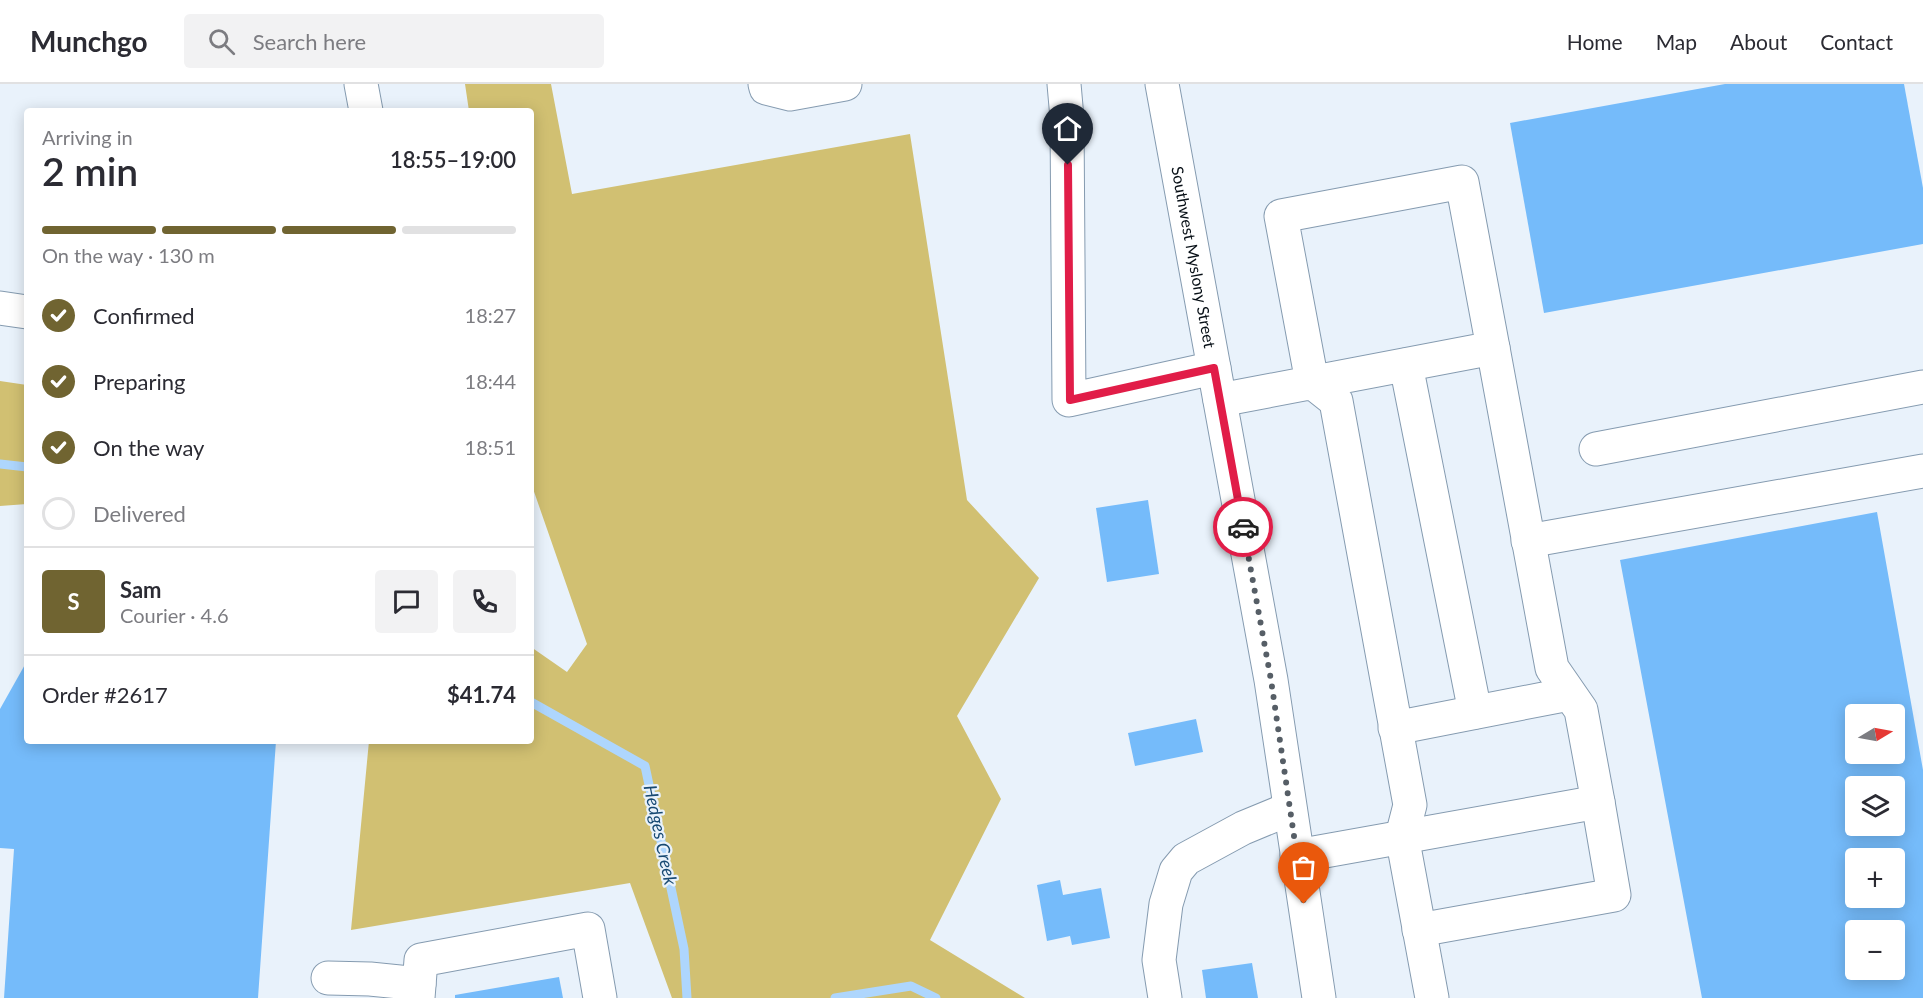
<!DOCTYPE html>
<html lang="en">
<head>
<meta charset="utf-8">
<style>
  :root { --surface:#fff; --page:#f2f2f3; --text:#2b2b33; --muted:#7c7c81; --line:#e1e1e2; --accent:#706431 }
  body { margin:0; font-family:Lato,sans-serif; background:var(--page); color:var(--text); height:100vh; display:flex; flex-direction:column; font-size:22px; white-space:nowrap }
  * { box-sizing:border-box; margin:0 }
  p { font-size:20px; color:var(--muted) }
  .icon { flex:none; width:33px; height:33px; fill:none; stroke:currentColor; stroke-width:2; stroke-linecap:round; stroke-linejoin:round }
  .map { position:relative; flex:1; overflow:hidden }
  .sheet { position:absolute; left:24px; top:24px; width:510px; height:636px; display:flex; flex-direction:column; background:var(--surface); border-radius:6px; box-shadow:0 3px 15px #0003 }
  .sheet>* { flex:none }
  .needle { width:39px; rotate:80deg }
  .fabs { position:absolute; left:1845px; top:620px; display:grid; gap:12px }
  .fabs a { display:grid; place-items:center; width:60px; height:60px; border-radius:6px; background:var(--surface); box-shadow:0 3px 15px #0003; font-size:30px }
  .pin { position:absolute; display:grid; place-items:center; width:51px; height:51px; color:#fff; margin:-62px -26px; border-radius:50% 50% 50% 0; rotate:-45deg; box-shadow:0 0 6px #0007 }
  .pin .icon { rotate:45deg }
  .courier { position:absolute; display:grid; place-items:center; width:60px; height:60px; margin:-30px; border:4px solid #e11d48; border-radius:50%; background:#fff; color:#222; box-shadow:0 2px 8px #0007 }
  .headline em { font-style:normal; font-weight:600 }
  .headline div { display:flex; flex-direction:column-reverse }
  .headline { display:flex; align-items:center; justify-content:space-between; height:102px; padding:0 18px }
  h1 { font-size:39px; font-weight:600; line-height:45px }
  .bar { display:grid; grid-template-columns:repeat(4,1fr); gap:9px 6px; align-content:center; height:72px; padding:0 18px }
  .bar i { height:8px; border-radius:4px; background:var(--line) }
  .bar .selected { background:var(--accent) }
  .bar p { grid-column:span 4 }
  .line { display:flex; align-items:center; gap:15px; padding:0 18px; border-top:2px solid var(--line) }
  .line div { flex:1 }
  .round { display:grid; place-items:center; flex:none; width:63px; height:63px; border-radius:6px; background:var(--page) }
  ol { padding:0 18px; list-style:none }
  li { display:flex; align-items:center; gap:18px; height:66px }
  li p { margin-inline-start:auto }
  li .icon { padding:6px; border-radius:50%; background:var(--accent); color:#fff; stroke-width:4 }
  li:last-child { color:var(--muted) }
  li i { width:33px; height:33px; border:3px solid var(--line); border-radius:50% }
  header { display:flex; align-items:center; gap:36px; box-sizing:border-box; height:84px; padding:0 30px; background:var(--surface); border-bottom:2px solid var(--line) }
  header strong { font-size:28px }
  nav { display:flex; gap:33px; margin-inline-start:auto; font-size:21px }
  .search { width:420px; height:54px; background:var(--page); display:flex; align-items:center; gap:15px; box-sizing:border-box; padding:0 21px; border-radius:6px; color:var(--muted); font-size:22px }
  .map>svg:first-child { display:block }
  .green { fill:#d1c072 }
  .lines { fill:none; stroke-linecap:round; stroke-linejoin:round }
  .stream { stroke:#aed6fd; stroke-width:9 }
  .building { fill:#75bbfa; fill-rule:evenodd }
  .minor-casing { stroke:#859bb0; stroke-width:35 }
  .minor { stroke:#fff; stroke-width:33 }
  .done { stroke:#565e66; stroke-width:6; stroke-dasharray:0 10.8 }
  .route { stroke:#e11d48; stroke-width:8 }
  .labels { text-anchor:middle; stroke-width:4.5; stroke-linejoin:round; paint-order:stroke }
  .street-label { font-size:16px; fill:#070f16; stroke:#e9f2fb }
  .water-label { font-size:18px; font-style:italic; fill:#174972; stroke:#e9f2fb }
</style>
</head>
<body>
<header>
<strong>Munchgo</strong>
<div class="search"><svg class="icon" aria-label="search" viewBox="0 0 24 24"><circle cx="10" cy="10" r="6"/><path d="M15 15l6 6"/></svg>Search here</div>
<nav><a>Home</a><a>Map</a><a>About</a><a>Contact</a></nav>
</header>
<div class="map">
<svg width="1923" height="914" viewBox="0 0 1923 914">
  <rect width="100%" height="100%" fill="#e9f2fb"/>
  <g class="green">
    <polygon points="465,0 551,0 572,110 910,50 967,416 1039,494 957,632 1001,715 930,856 1025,914 672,914 630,799 351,846 369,657 531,657 531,563 567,588 587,560 531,399 531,27 469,27"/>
    <polygon points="0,297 27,301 27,420 0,422"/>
  </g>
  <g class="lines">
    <g class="stream">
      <polyline points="0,380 27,383"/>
      <polyline points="531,618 645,682 684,865 687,914"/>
      <polyline points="835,914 911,902 936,914"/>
    </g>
  </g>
  <g class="building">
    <polygon points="1725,0 1904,0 1923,104 1923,160 1544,229 1510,39"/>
    <polygon points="1148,416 1159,490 1107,498 1096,424"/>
    <path d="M1877,428L1923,686V914H1702L1620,476ZM1856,630H1894V669H1856ZM1856,702H1894V741H1856ZM1856,774H1894V813H1856ZM1856,846H1894V885H1856Z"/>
    <polygon points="27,577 27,657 276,657 258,914 4,914 14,765 0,764 0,625"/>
    <polygon points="1196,635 1203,668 1135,682 1128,649"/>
    <polygon points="1060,796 1063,811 1101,804 1110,854 1072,861 1070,852 1047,857 1037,801"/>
    <polygon points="1252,879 1258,914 1206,914 1202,886"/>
    <polygon points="559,893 563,914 455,914 455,911"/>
  </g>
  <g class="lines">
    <g class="minor-casing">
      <g id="minor">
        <polyline points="361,0 366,27"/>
        <polyline points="765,0 766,4 790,10 845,0"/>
        <polyline points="1064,0 1067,34 1069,316 1214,284"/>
        <path id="s1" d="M1162,0L1271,596L1319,914"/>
        <polyline points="0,224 27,228"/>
        <polyline points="1406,281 1475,628"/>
        <path d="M1220,316C1311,298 1402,281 1493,264L1462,98L1281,132L1312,298L1336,317L1410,721L1402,752L1432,914"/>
        <polyline points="1596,365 1923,303"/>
        <polyline points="1528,457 1923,387"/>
        <polyline points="1395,644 1569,610"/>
        <polyline points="1297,772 1598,718 1581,626 1552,584 1493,264"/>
        <polyline points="1419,846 1614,811 1598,718"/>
        <polyline points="328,894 370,895 419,900"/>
        <polyline points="418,914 421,876 588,845 600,914"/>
        <polyline points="1165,914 1159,876 1166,820 1176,787 1186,775 1243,744 1289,725"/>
      </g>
    </g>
    <use href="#minor" class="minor"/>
  </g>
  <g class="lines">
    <polyline class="done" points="1243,443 1271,596 1304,820"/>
    <polyline class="route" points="1068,81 1070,316 1214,284 1243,443"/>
  </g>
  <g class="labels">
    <g class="street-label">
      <text dy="6" stroke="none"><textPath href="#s1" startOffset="176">Southwest Myslony Street</textPath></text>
    </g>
    <g class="water-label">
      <text transform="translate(660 751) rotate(78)" y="6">Hedges Creek</text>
    </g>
  </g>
</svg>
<div class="fabs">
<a><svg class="needle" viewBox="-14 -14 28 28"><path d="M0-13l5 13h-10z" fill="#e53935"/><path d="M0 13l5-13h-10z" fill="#7c7c81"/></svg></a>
<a><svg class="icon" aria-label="layers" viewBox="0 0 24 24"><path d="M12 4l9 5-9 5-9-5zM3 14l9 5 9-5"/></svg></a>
<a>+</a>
<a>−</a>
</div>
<div class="pin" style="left:1304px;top:820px;background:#ea580c"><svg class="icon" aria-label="bag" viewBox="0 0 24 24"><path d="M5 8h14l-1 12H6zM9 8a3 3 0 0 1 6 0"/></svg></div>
<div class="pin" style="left:1068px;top:81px;background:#1f2937"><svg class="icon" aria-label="home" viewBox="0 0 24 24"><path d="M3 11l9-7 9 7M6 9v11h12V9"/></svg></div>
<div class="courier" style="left:1243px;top:443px"><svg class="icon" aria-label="car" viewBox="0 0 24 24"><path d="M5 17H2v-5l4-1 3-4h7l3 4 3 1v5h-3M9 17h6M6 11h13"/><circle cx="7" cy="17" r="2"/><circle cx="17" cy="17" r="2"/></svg></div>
<section class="sheet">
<div class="headline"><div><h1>2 min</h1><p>Arriving in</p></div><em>18:55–19:00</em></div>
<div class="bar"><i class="selected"></i><i class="selected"></i><i class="selected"></i><i></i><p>On the way · 130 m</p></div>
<ol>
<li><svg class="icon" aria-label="check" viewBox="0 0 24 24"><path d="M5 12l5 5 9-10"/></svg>Confirmed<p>18:27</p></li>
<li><svg class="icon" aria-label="check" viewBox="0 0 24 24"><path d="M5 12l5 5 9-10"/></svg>Preparing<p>18:44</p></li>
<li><svg class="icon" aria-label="check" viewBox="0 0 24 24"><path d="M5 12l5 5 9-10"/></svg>On the way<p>18:51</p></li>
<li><i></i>Delivered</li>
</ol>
<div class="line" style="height:108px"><b class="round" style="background:var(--accent);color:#fff">S</b><div><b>Sam</b><p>Courier · 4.6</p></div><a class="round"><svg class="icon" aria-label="chat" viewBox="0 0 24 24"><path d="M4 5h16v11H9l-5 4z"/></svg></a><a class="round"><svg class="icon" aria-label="phone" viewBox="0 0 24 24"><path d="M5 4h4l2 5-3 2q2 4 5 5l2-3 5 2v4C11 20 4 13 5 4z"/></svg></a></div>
<div class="line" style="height:78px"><div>Order #2617</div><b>$41.74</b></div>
</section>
</div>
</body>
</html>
